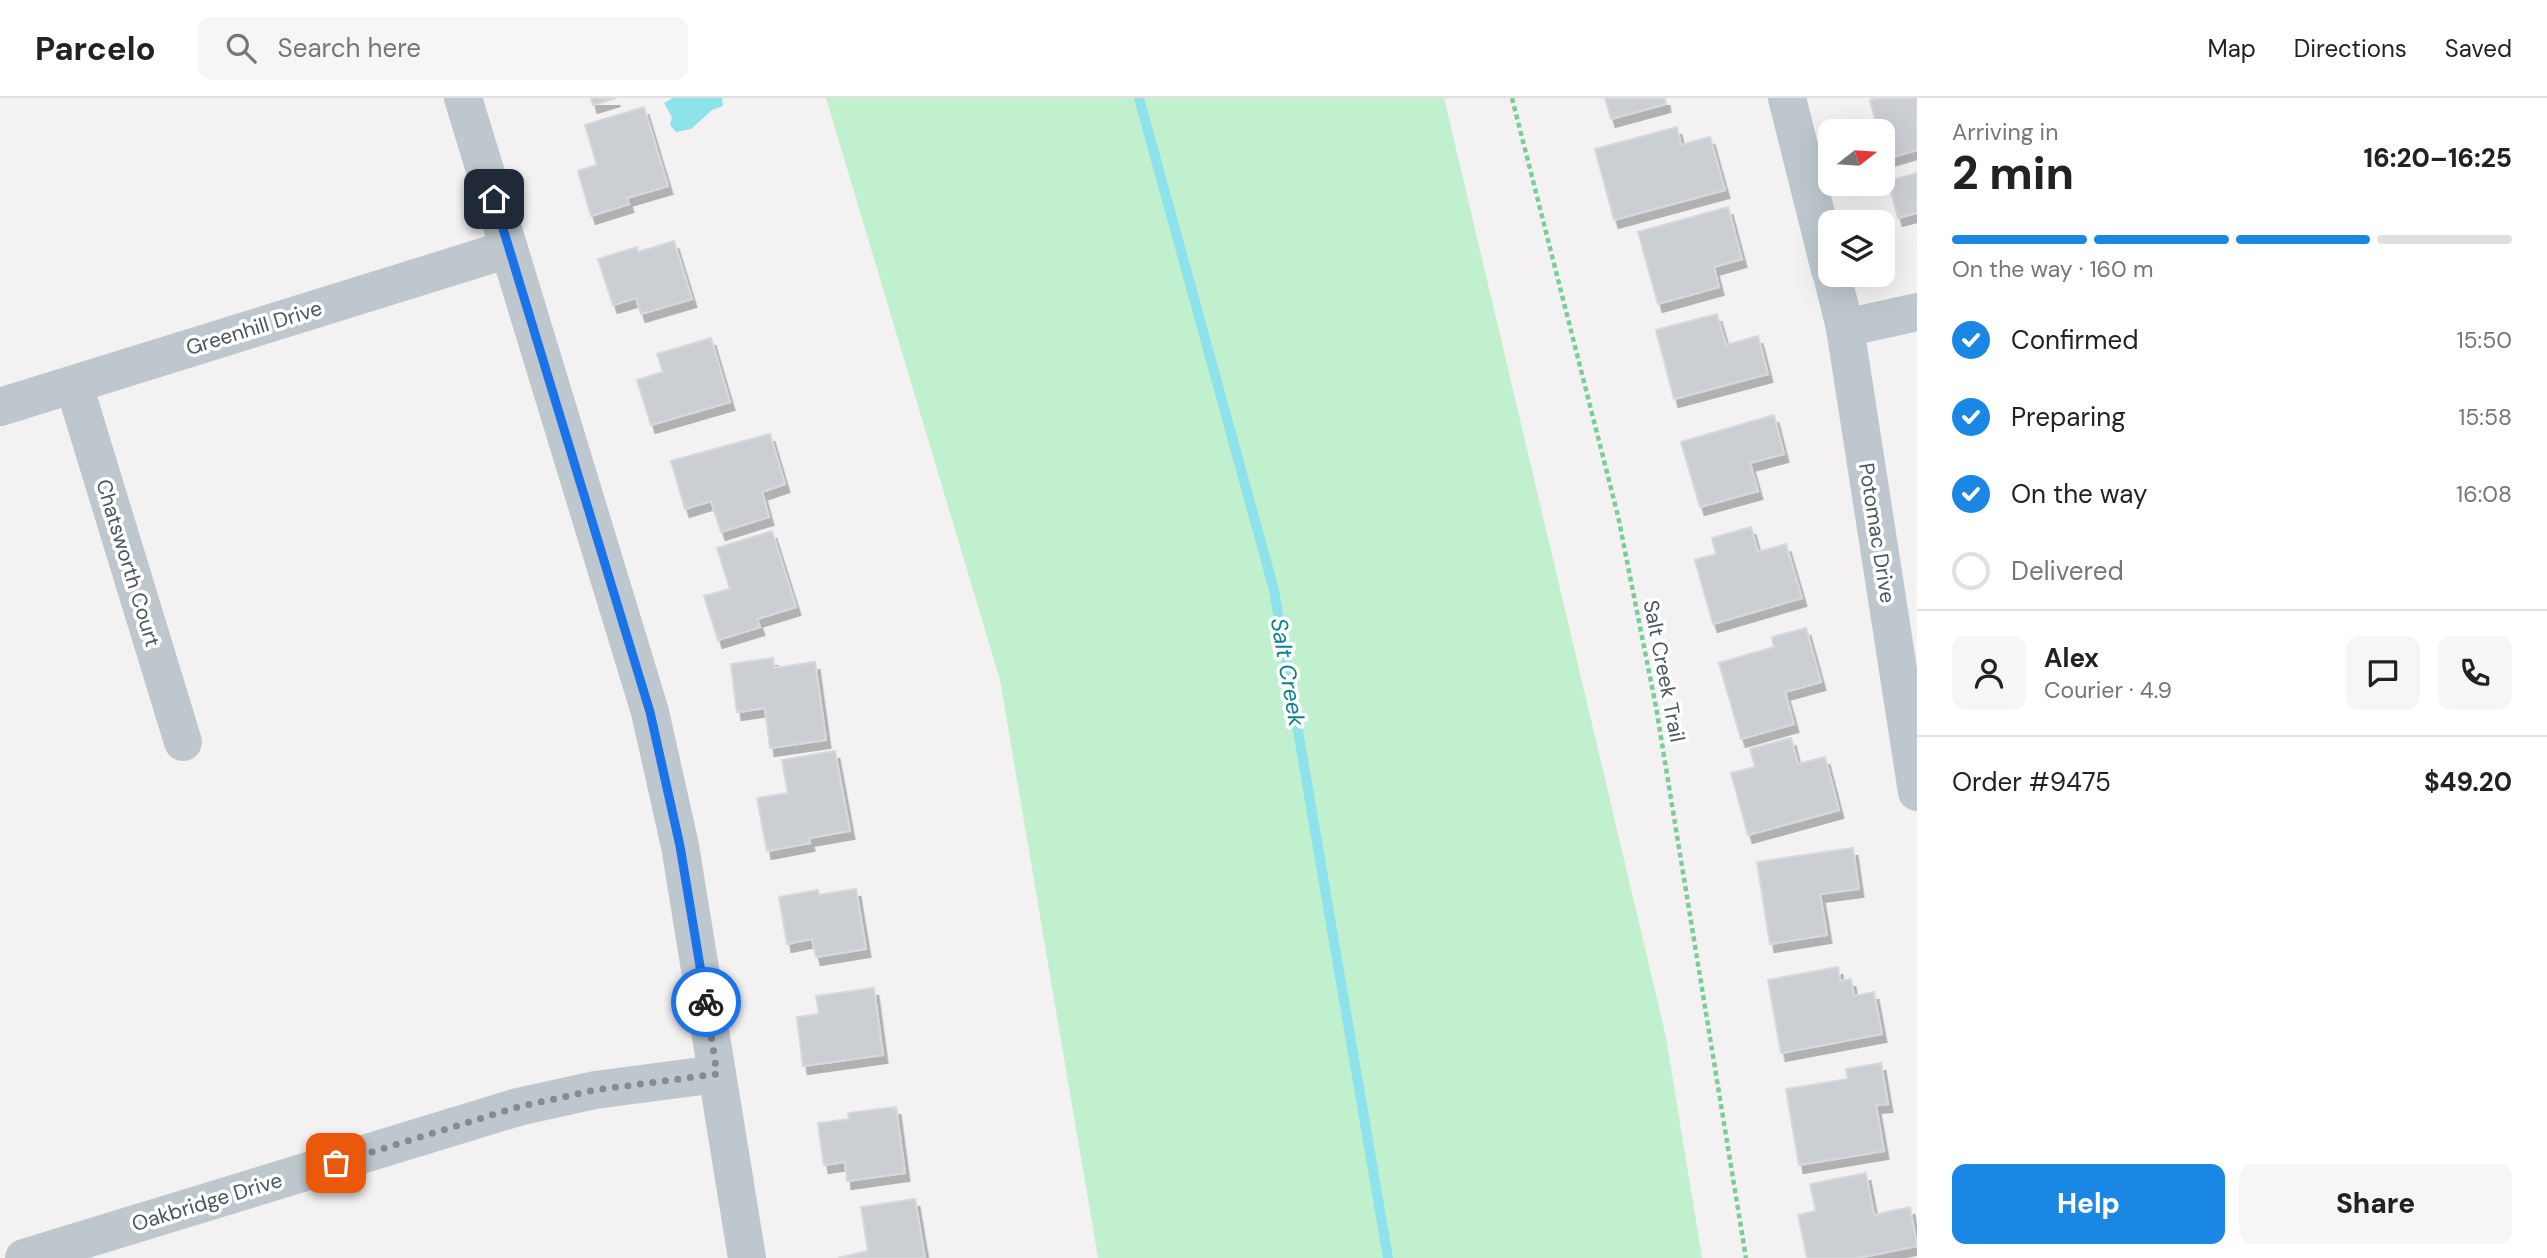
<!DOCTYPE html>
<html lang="en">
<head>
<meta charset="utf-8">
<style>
  :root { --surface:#fff; --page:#f6f6f6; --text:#222; --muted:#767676; --line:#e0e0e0; --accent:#1a87e4 }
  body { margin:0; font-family:"DM Sans",sans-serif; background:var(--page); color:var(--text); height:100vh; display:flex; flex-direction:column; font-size:26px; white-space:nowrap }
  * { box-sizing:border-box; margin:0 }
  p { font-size:23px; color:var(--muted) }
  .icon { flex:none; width:38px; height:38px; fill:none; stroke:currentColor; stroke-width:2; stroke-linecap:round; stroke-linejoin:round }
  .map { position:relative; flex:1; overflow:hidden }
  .drawer { display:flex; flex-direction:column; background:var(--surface); width:630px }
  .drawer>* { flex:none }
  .needle { width:46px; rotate:73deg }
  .controls { position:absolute; left:1818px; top:21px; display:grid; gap:14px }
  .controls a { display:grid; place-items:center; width:77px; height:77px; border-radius:14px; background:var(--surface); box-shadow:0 7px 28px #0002; font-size:35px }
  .pin { position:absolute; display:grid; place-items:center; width:60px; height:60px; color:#fff; margin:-30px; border-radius:14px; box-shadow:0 4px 10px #0006 }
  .courier { position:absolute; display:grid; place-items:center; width:70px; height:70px; margin:-35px; border:5px solid #1a73e8; border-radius:50%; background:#fff; color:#222; box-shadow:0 2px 9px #0007 }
  .head em { font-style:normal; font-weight:800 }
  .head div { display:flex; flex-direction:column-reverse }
  .head { display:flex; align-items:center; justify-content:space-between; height:119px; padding:0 35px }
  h1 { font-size:46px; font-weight:800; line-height:52px }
  .bar { display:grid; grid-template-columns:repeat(4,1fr); gap:10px 7px; align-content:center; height:84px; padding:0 35px }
  .bar i { height:9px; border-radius:5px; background:var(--line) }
  .bar .on { background:var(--accent) }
  .bar p { grid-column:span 4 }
  .line { display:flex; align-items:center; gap:18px; padding:0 35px; border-top:2px solid var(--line) }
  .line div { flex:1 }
  .round { display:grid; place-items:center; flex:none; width:74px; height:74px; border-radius:14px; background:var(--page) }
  ol { padding:0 35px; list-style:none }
  li { display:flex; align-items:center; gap:21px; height:77px }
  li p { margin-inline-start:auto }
  li .icon { padding:7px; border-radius:50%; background:var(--accent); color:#fff; stroke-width:4 }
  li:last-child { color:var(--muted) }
  li i { width:38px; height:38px; border:4px solid var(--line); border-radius:50% }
  .cta { display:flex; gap:14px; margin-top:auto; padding:14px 35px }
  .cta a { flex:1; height:80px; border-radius:14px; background:var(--accent); color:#fff; font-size:28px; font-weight:800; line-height:80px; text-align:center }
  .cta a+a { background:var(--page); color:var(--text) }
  header { display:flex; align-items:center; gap:42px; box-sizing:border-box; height:98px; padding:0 35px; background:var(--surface); border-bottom:2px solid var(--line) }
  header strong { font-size:33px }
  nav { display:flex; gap:38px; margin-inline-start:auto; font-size:24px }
  .search { width:490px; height:63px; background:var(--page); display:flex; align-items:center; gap:18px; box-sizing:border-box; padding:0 24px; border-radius:14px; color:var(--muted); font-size:26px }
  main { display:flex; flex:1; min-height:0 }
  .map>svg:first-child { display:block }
  .green { fill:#c0f0ce }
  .water { fill:#8ee2ec }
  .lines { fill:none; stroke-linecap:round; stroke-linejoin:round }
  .stream { stroke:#8ee2ec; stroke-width:10 }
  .building { fill:#cbced3; stroke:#d5d8dc; stroke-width:2; filter:url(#shadow) }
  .path { stroke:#78ce9b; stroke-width:4.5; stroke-dasharray:5 3.5; stroke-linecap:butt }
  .minor { stroke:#bdc7cd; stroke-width:38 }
  .done { stroke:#848c91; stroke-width:7; stroke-dasharray:0 12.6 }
  .route { stroke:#1a73e8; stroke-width:9 }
  .labels { text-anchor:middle; stroke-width:7; stroke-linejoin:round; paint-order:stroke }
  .street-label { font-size:21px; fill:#49565e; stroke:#fff }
  .water-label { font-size:23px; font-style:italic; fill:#0e808e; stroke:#fff }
</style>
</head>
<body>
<header>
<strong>Parcelo</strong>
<div class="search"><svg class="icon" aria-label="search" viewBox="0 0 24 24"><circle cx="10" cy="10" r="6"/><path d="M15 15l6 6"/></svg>Search here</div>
<nav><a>Map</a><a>Directions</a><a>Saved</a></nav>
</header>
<main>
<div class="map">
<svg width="1917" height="1160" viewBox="0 0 1917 1160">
  <defs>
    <filter id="shadow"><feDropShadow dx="4.5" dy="8" stdDeviation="0" flood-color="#0004"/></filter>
  </defs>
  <rect width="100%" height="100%" fill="#f3f1f1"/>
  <polygon class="green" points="826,0 1444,0 1666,939 1702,1160 1098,1160 1000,582"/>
  <polygon class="water" points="673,0 722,0 723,8 712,12 691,31 676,34 670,27 672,19 664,5"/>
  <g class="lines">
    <polyline class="stream" points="1139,0 1274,492 1388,1160"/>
  </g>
  <g class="building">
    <polygon points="591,0 616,0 593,7"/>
    <polygon points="1605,0 1665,0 1666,6 1611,21"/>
    <polygon points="1879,0 1917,0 1917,52 1886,61 1883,33 1878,33 1870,2"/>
    <polygon points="644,9 668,88 627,100 629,106 591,118 578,73 597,67 585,27"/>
    <polygon points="1677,29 1681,47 1710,39 1725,92 1614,122 1595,51"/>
    <polygon points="1917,75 1917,115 1898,120 1888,83"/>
    <polygon points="1728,109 1742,161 1714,169 1719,189 1658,206 1638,134"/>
    <polygon points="674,143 692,201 641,216 636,200 613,207 598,161 637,149 638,154"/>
    <polygon points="1717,216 1726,247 1758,238 1768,276 1674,301 1656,232"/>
    <polygon points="711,240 730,304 651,327 637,282 663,274 657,256"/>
    <polygon points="1774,317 1784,356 1750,365 1758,393 1700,409 1681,344"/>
    <polygon points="770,336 785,386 762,394 769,419 721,434 711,403 685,411 671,363"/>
    <polygon points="1751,429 1758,454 1786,446 1802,500 1713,526 1695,462 1716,456 1712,440"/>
    <polygon points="772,433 796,509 757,521 760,529 718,542 704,498 730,491 717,450"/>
    <polygon points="1806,530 1821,584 1785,594 1794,626 1741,641 1719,565 1774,549 1772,539"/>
    <polygon points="773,560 774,570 815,564 826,642 770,650 765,610 737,614 731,566"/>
    <polygon points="1791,640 1798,666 1825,659 1839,712 1748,737 1731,675 1755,669 1750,651"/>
    <polygon points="835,653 850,733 809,740 810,745 767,753 757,700 788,695 782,662"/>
    <polygon points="1853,750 1859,791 1820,796 1827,837 1770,846 1757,764"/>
    <polygon points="856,791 866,851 816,859 812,841 787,846 779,799 818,792 819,797"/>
    <polygon points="1838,869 1840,883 1851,881 1854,898 1874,894 1882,936 1781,955 1768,882"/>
    <polygon points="874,890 883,957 803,968 797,919 819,916 816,898"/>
    <polygon points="1881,965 1888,1006 1876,1007 1884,1053 1799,1067 1786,991 1848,981 1846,971"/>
    <polygon points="896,1009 905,1075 847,1083 845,1064 824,1067 818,1025 849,1021 848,1015"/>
    <polygon points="1866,1075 1874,1117 1910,1109 1917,1148 1858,1160 1807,1160 1798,1117 1816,1113 1810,1086"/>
    <polygon points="915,1101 925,1160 838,1160 868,1153 861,1109"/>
  </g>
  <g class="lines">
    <polyline class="path" points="1512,0 1618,418 1656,609 1746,1160"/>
    <g class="minor">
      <polyline points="463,0 650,614 680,748 747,1160"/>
      <polyline points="1787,0 1830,172"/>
      <polyline points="1832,177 1845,230 1917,694"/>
      <polyline points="1845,230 1917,214"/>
      <polyline points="74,287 183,644"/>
      <polyline points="0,309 509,151"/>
      <polyline points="24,1160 518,1009 595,992 717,976"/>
    </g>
  </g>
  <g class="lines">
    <polyline class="done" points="336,1065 518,1009 595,992 717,976 706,904"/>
    <polyline class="route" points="494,101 650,614 680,748 706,904"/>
  </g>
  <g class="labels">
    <g class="street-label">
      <text transform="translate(254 230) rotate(-17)" y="7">Greenhill Drive</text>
      <text transform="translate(1877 435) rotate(81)" y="7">Potomac Drive</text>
      <text transform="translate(128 465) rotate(73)" y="7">Chatsworth Court</text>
      <text transform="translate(1664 573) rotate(79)" y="7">Salt Creek Trail</text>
      <text transform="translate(207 1104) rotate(-17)" y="7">Oakbridge Drive</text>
    </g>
    <g class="water-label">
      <text transform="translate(1288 574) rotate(80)" y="8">Salt Creek</text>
    </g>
  </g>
</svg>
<div class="controls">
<a><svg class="needle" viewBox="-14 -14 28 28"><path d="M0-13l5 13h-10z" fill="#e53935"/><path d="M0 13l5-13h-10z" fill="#767676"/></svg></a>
<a><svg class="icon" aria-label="layers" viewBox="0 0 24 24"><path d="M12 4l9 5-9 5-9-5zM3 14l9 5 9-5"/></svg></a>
</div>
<div class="pin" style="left:336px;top:1065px;background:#ea580c"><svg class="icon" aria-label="bag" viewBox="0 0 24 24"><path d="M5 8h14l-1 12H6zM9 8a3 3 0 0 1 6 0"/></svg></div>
<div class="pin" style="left:494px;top:101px;background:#1f2937"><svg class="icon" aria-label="home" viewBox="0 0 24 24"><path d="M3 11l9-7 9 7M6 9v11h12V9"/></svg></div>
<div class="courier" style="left:706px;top:904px"><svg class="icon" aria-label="bike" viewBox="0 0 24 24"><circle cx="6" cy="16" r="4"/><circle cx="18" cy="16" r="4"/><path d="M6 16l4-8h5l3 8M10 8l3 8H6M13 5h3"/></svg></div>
</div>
<section class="drawer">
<div class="head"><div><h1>2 min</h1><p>Arriving in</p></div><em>16:20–16:25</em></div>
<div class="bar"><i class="on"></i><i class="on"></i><i class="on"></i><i></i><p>On the way · 160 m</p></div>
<ol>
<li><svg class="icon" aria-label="check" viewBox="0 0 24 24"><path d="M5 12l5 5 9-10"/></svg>Confirmed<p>15:50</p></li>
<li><svg class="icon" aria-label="check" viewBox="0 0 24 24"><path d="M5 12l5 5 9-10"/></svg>Preparing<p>15:58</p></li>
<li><svg class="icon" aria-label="check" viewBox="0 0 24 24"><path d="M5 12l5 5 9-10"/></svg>On the way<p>16:08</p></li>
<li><i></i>Delivered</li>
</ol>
<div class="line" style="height:126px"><a class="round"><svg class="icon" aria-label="person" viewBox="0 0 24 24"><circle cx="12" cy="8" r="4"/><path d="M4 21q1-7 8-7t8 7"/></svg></a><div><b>Alex</b><p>Courier · 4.9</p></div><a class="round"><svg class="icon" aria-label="chat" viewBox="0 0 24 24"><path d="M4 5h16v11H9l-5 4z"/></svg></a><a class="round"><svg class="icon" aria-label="phone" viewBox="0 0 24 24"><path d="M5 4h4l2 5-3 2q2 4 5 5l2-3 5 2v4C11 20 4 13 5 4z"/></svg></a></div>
<div class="line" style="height:91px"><div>Order #9475</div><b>$49.20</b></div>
<div class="cta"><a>Help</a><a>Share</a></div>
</section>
</main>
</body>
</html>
